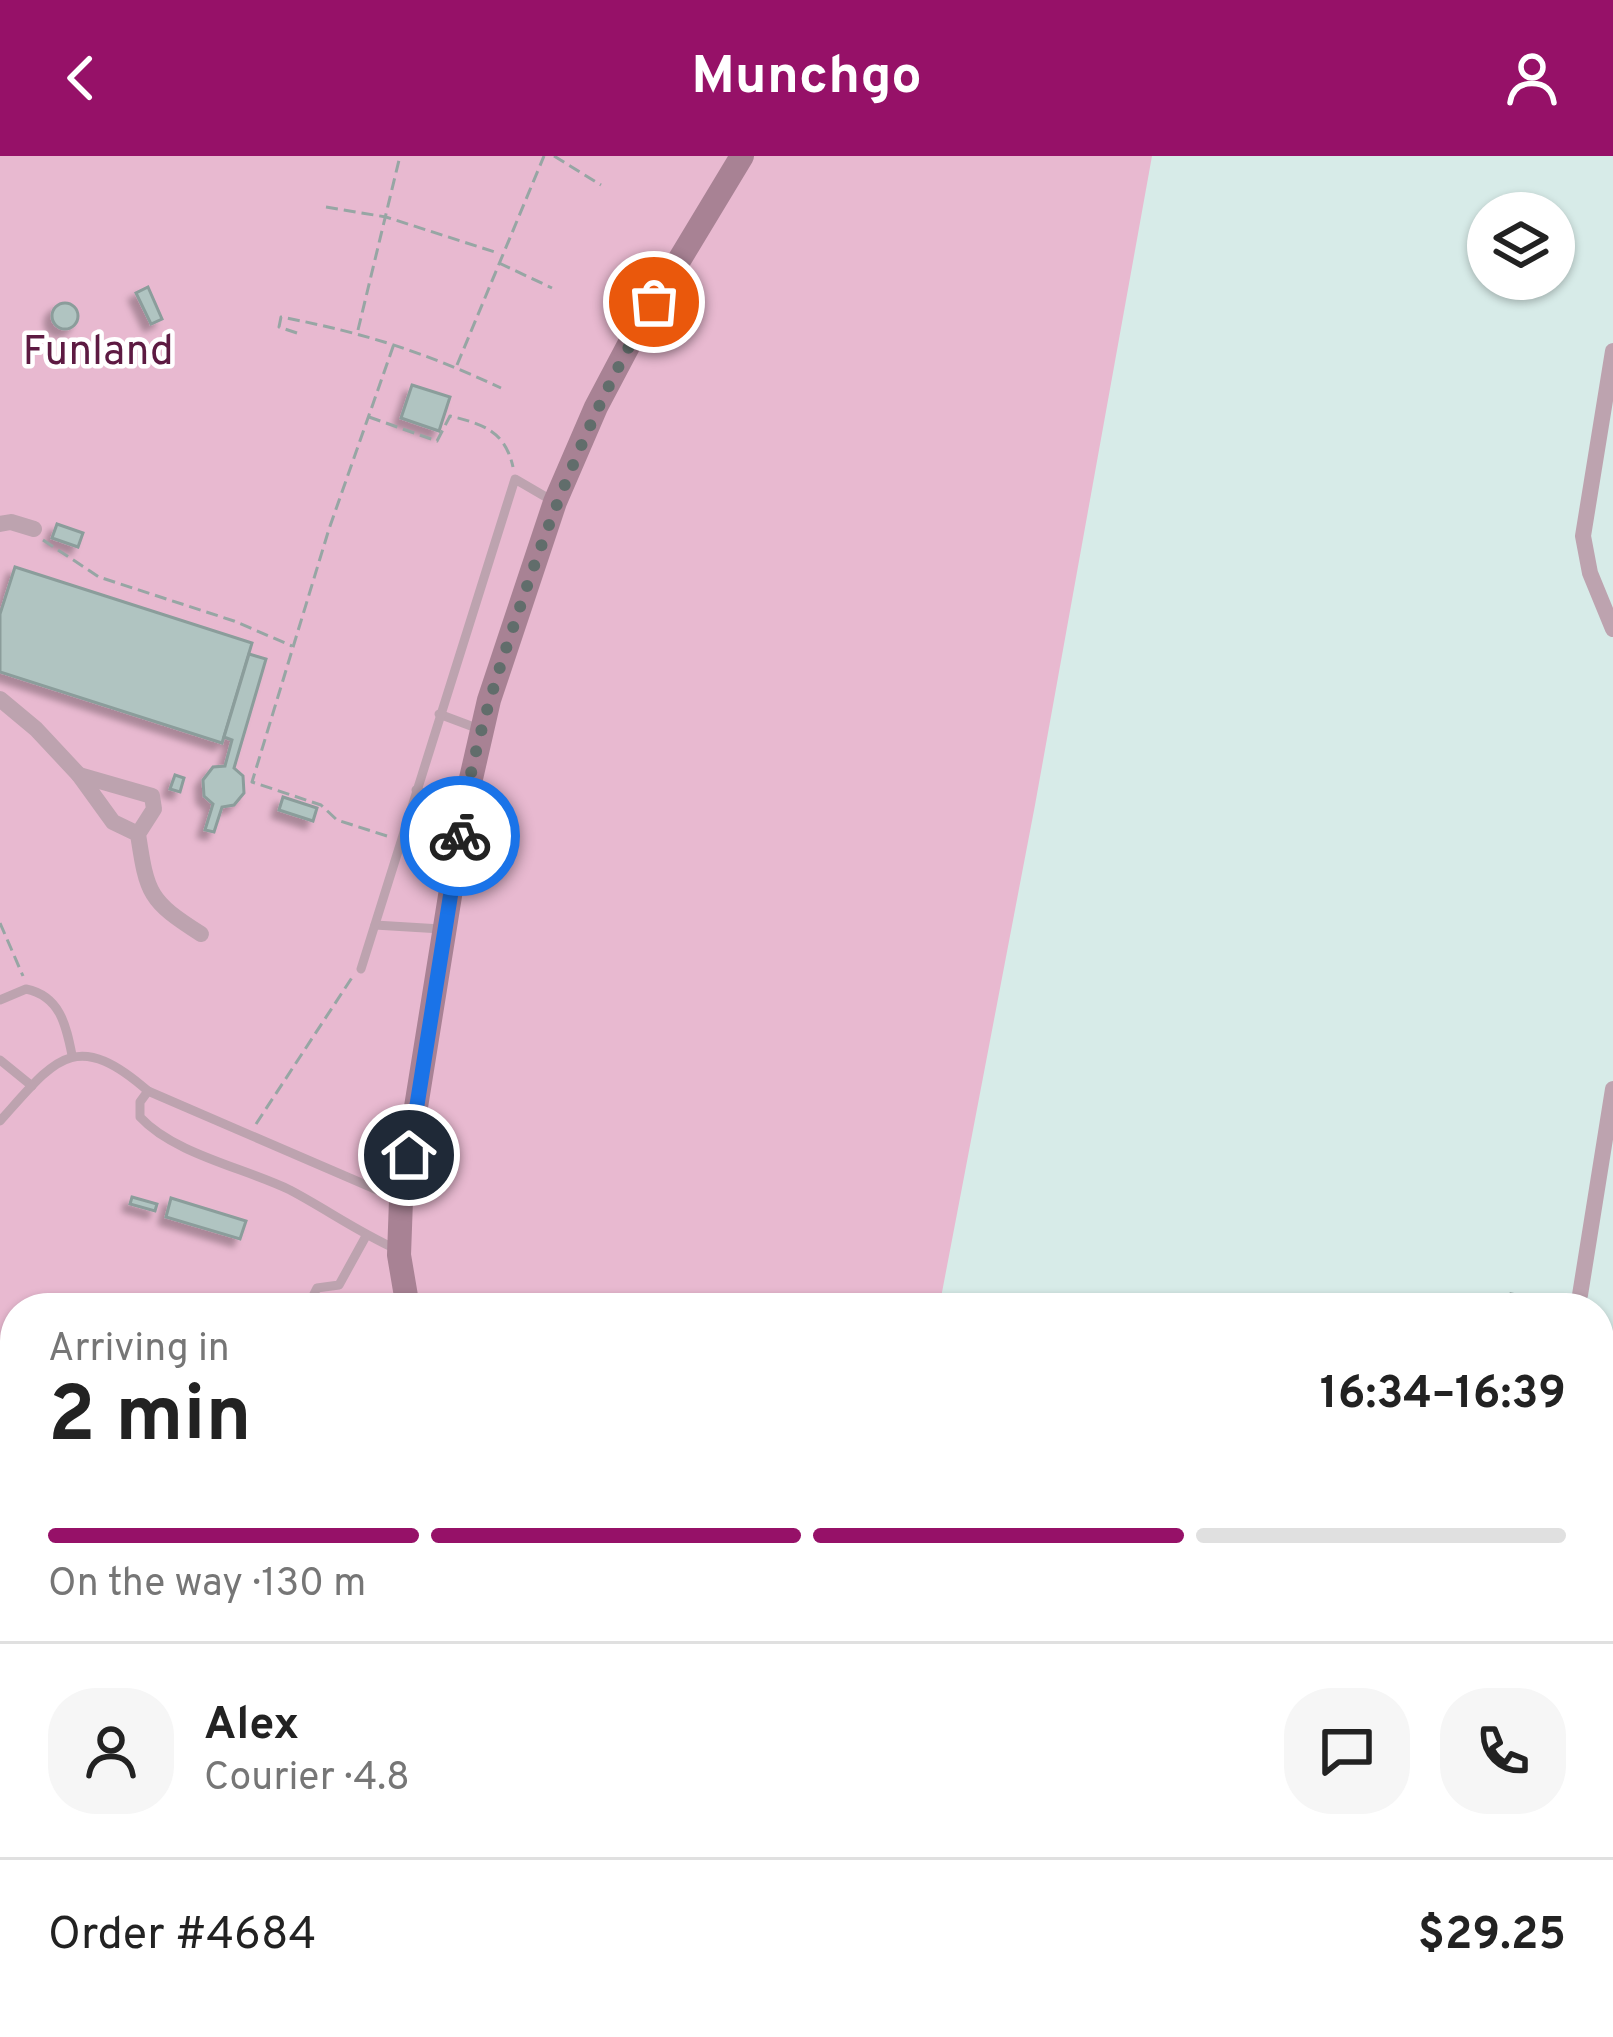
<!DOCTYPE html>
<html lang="en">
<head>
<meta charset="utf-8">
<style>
  :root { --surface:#fff; --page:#f6f6f6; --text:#222; --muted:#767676; --line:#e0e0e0; --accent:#961168 }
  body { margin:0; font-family:Overpass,sans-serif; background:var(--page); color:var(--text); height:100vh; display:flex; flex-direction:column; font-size:45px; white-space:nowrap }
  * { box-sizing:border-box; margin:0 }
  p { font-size:39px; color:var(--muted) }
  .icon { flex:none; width:66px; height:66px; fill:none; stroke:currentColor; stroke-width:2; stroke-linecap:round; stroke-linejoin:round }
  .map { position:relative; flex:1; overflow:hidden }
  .sheet { position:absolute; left:0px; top:1137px; width:1614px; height:744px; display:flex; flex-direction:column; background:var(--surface); border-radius:48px 48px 0 0; box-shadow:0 3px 9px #0004 }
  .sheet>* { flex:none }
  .fabs { position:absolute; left:1467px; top:36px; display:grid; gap:24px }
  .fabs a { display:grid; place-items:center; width:108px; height:108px; border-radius:50%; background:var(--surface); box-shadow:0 3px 9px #0004; font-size:60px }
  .pin { position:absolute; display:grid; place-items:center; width:102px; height:102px; color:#fff; margin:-51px; border:6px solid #fff; border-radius:50%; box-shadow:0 3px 12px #0007 }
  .courier { position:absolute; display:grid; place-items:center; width:120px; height:120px; margin:-60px; border:9px solid #1a73e8; border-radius:50%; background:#fff; color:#222; box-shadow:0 3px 15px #0007 }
  .headline em { font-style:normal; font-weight:700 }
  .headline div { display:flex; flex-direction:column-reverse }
  .headline { display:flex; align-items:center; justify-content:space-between; height:204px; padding:0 48px }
  h1 { font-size:78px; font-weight:700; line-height:90px }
  .bar { display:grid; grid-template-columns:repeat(4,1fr); gap:18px 12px; align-content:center; height:144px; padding:0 48px }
  .bar i { height:15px; border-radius:9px; background:var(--line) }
  .bar .selected { background:var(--accent) }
  .bar p { grid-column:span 4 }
  .line { display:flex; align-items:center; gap:30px; padding:0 48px; border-top:3px solid var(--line) }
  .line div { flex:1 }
  .round { display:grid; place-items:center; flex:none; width:126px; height:126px; border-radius:48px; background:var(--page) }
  header { display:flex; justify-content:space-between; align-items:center; height:156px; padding:0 48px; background:var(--accent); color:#fff; font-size:54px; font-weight:700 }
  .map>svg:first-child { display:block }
  .green { fill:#e8b9d0 }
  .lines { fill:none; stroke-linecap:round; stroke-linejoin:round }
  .stream { stroke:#85d3ca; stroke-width:4.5 }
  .building { fill:#b0c4c1; stroke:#8b9d9b; stroke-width:3; filter:url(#shadow) }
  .path { stroke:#97a6a4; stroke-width:3; stroke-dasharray:12 6; stroke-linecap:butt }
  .lane { stroke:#bda3af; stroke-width:9 }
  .street { stroke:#bda3af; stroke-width:16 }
  .secondary { stroke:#a88294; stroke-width:24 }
  .rail-casing { stroke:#3d4645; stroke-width:9 }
  .rail { stroke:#fff; stroke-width:4.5; stroke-dasharray:14; stroke-linecap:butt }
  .done { stroke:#616d6b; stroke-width:12; stroke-dasharray:0 21.6 }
  .route { stroke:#1a73e8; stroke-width:15 }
  .labels { text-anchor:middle; stroke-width:9; stroke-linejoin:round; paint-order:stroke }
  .park-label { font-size:42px; fill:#5d1a42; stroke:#fff }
</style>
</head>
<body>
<header><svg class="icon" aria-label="back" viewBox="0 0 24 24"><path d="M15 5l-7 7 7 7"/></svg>Munchgo<svg class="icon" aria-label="person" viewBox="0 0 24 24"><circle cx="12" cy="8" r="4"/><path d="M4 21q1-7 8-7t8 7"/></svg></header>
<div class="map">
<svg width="1613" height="1881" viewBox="0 0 1613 1881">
  <defs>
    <filter id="shadow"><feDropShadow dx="-7" dy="7" stdDeviation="3" flood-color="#0004"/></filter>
  </defs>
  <rect width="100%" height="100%" fill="#d7ebe8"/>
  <polygon class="green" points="0,0 1152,0 1035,649 939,1152 15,1152 15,1866 802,1866 799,1881 0,1881"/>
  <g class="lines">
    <polyline class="stream" points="0,1432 15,1480"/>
  </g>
  <g class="building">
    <polygon points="148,131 162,163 151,168 136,137"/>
    <circle cx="65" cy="160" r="13"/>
    <polygon points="412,229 450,241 439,275 401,262"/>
    <polygon points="57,368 83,377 78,391 52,382"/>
    <polygon points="15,411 252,487 222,587 0,516 0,458"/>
    <polygon points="249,498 266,503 234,612 243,620 244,637 234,649 222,651 214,676 205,674 213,648 204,640 203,624 213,611 225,610 232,584 224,581"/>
    <polygon points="175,619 184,622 180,636 170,633"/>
    <polygon points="283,641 317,652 313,665 279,654"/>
    <polygon points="132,1041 157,1048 155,1055 130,1048"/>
    <polygon points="171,1042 246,1065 240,1083 166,1061"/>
    <polygon points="1511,1138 1571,1148 1570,1152 1496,1152 1497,1143 1510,1145"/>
    <polygon points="367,1866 399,1866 398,1881 366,1881"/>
  </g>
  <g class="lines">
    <g class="path">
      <polyline points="554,0 601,29"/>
      <polyline points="326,51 386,61 498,97"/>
      <polyline points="499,107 552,132"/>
      <polyline points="358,174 400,0"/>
      <path d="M297,177L279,171L281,161C365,177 424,196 501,232"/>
      <polyline points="457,209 544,0"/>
      <path d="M369,261L437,285L450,260C483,268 505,275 513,311"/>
      <polyline points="43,384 99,421 234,465 292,490"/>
      <polyline points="387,680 337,664 321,649 252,626 329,373 394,188"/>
      <polyline points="0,767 23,820"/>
      <polyline points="256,968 353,820"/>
    </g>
    <g class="lane">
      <polyline points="439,558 479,573"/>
      <polyline points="416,634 461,652"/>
      <polyline points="375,769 441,773"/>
      <polyline points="361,813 515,323 551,344"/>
      <path d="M0,844L26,833C60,840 66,869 72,899"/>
      <polyline points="0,904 32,930"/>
      <path d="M148,935L140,946V961C174,998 245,1012 290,1034C326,1053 358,1076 396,1093"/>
      <path d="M0,965C54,905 74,870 148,935L396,1042"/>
      <polyline points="307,1152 317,1132 339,1129 366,1080"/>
      <polyline points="268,1866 269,1881"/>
    </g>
    <g class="street">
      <polyline points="1613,195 1583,380 1590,417 1613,473"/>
      <polyline points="0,368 11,366 34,373"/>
      <polyline points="0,543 36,573 79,619"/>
      <path d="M138,678L113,666L79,619L152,640L154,653L138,678C147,738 149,745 201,778"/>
      <polyline points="1580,1139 1613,933"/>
    </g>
    <g class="secondary">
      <polyline points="408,1152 399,1099 401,1044 464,653 489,544 555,346 596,251 634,179 742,0"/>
      <polyline points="0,1651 15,1671"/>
      <polyline points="114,1866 118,1881"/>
      <polyline points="140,1881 142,1866"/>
    </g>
    <g class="rail-casing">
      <g id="rail">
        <polyline points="1599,1741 1613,1664"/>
        <polyline points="1561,1881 1566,1866"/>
      </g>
    </g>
    <use href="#rail" class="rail"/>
  </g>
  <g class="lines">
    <path class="done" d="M460,680C470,603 493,530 518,457C554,348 596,245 654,146"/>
    <polyline class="route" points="409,999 460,680"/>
  </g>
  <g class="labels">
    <g class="park-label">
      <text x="98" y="208">Funland</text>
    </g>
  </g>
</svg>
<div class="fabs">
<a><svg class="icon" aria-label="layers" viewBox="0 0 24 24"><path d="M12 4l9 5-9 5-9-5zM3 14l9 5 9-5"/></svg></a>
</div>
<div class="pin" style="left:654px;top:146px;background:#ea580c"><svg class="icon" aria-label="bag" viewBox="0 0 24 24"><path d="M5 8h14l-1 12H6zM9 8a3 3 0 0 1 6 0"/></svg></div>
<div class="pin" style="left:409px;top:999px;background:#1f2937"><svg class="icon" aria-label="home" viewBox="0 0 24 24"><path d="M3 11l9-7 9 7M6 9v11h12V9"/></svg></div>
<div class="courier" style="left:460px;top:680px"><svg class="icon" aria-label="bike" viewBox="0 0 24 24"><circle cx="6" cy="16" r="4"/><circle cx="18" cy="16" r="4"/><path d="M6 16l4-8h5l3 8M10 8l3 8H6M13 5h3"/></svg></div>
<section class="sheet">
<div class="headline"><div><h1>2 min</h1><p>Arriving in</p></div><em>16:34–16:39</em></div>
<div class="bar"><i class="selected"></i><i class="selected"></i><i class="selected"></i><i></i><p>On the way · 130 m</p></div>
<div class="line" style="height:216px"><a class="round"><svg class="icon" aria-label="person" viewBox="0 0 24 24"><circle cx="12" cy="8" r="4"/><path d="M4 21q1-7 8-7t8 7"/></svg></a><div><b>Alex</b><p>Courier · 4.8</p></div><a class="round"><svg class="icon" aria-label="chat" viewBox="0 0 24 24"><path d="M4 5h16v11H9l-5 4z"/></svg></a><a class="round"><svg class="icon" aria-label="phone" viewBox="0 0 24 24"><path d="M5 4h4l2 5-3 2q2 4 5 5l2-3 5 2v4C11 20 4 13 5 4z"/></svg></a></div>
<div class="line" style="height:156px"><div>Order #4684</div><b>$29.25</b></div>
</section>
</div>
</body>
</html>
